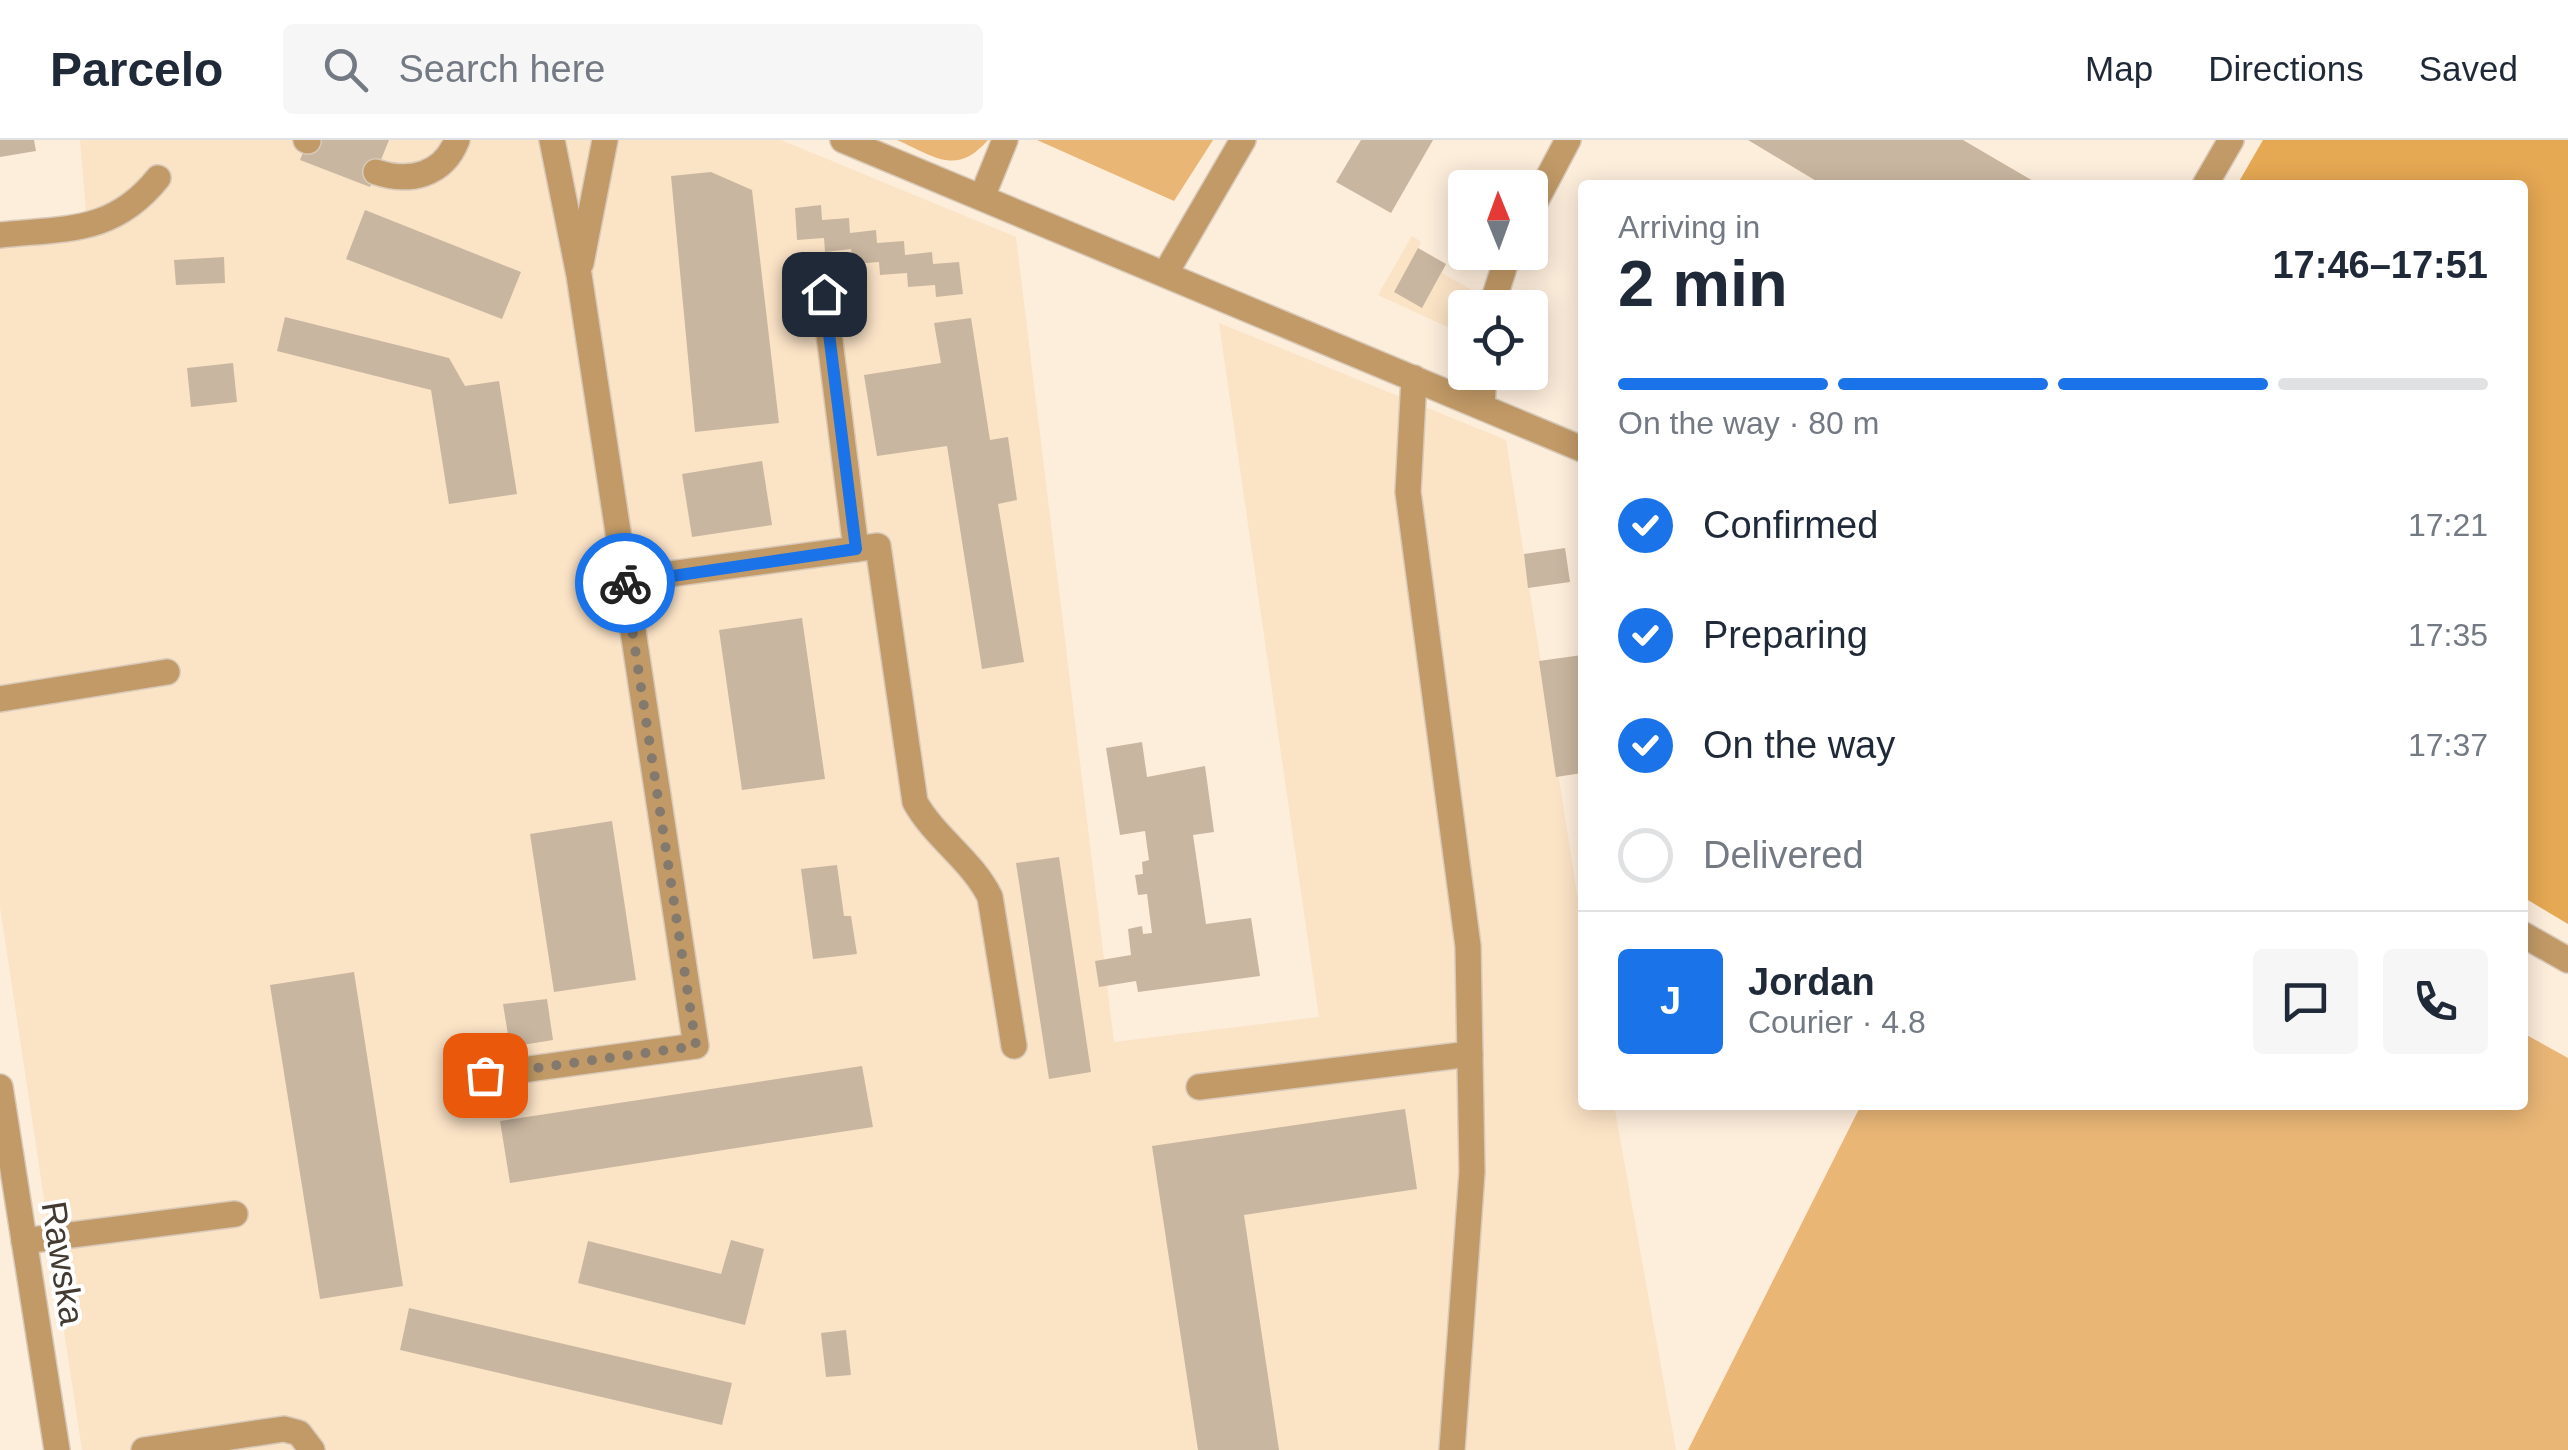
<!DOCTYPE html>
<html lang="en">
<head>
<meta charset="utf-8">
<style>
  :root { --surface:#fff; --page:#f6f6f7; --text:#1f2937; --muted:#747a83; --line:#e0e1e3; --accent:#1a73e8 }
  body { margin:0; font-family:Arial,sans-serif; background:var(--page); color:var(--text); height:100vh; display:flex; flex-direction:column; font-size:38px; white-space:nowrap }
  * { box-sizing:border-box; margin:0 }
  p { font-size:32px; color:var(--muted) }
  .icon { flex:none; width:55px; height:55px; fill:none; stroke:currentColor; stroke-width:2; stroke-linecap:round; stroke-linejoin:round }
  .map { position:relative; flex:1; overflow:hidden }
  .drawer { position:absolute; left:1578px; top:40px; width:950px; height:930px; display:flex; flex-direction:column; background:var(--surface); border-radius:10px; box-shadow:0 5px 25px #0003 }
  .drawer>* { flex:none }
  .needle { width:65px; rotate:359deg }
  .tools { position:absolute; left:1448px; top:30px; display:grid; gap:20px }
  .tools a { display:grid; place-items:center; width:100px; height:100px; border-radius:10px; background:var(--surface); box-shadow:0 5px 25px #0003; font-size:50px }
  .pin { position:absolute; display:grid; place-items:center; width:85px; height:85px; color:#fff; margin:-42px; border-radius:20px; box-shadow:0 5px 15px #0006 }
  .courier { position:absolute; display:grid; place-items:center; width:100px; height:100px; margin:-50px; border:8px solid #1a73e8; border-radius:50%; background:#fff; color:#222; box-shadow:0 2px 12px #0007 }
  .overview em { font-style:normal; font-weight:800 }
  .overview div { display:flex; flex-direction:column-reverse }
  .overview { display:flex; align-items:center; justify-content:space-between; height:170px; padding:0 40px }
  h1 { font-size:65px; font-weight:800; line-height:75px }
  .bar { display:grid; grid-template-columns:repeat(4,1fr); gap:15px 10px; align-content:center; height:120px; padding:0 40px }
  .bar i { height:12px; border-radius:8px; background:var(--line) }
  .bar .active { background:var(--accent) }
  .bar p { grid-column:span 4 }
  .line { display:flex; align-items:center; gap:25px; padding:0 40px; border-top:2px solid var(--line) }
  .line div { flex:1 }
  .round { display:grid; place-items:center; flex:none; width:105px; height:105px; border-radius:10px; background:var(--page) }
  ol { padding:0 40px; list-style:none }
  li { display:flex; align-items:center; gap:30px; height:110px }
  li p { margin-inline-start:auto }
  li .icon { padding:10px; border-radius:50%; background:var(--accent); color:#fff; stroke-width:4 }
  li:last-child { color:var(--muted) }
  li i { width:55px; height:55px; border:5px solid var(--line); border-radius:50% }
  header { display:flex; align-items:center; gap:60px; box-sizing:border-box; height:140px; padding:0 50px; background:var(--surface); border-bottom:2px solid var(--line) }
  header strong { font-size:48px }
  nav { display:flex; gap:55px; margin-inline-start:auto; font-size:35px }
  .search { width:700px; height:90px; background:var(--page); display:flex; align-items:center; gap:25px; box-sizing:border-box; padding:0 35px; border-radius:10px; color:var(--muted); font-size:38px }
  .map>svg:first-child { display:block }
  .built { fill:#fbe3c6 }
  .green { fill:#e9b676 }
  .forest { fill:#e5a853 }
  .building { fill:#c9b6a0 }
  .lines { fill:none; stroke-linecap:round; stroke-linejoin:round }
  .minor-casing { stroke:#d8c9b9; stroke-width:28 }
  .minor { stroke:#c29a67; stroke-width:25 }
  .done { stroke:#84796d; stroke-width:10; stroke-dasharray:0 18 }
  .route { stroke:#1a73e8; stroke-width:12 }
  .labels { text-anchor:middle; stroke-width:8; stroke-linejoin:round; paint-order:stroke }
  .street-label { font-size:35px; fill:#433b32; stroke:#fff }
</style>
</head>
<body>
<header>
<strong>Parcelo</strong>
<div class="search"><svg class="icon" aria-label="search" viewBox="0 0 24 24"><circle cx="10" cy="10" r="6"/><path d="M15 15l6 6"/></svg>Search here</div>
<nav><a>Map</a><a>Directions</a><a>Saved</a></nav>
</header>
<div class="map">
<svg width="2568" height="1310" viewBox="0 0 2568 1310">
  <rect width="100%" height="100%" fill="#fdeddb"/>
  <g class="built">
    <polygon points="80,0 781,0 1016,97 1114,902 1319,877 1219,183 1506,300 1582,786 1582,965 1614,965 1676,1310 82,1310 0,767 0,95 87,86"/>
    <polygon points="1412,96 1421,102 1418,108 1446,124 1442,133 1482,156 1481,167 1465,168 1465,195 1378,155"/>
  </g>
  <g class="green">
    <path d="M897,0H988C956,37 934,16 897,0Z"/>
    <polygon points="1037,0 1213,0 1174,61"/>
    <polygon points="2523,893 2568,918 2568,1310 1688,1310 1861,965 2522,965"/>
  </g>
  <polygon class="forest" points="2263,0 2568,0 2568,784 2523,757 2522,45 2237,45"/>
  <g class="building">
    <polygon points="0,0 34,0 36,11 0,17"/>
    <polygon points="308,0 389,0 370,47 300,20"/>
    <polygon points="1361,0 1433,0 1391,73 1336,42"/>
    <polygon points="1748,0 1963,0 2040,45 1823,45"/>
    <polygon points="711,32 752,50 779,283 695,292 671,36"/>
    <polygon points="821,65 822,80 849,78 850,93 876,90 877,103 904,101 905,115 932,112 933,124 959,122 963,154 936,157 935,145 908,147 907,133 880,135 879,122 853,124 851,109 825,112 824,98 797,100 795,68"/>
    <polygon points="365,70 521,132 502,179 346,119"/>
    <polygon points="1418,108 1446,124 1422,168 1394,152"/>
    <polygon points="224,117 225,143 176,145 174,120"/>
    <polygon points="285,177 449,218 465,246 499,241 517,354 449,364 431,250 277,211"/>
    <polygon points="971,178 990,300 1008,297 1017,360 998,364 1024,522 982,529 947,306 877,316 864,235 941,223 934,183"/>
    <polygon points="233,223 237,262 191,267 187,228"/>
    <polygon points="762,321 772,385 692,397 682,334"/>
    <polygon points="1565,408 1570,442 1528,448 1524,414"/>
    <polygon points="802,478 825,639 742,650 719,490"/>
    <polygon points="1582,515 1582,633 1556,637 1539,521"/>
    <polygon points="1142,602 1147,637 1205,626 1214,692 1193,695 1206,784 1251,778 1260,836 1138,852 1136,841 1099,847 1095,821 1131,815 1128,789 1142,786 1143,794 1152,793 1147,754 1138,755 1135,735 1143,734 1142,722 1149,720 1145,691 1120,695 1106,608"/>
    <polygon points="612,681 636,840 554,852 530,694"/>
    <polygon points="1059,717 1091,932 1049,939 1016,723"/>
    <polygon points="837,725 844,776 851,776 857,814 813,819 801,729"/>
    <polygon points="354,832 403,1146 320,1159 270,845"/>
    <polygon points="547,859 553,900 510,907 503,864"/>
    <polygon points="862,926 873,987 510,1043 500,981"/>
    <polygon points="1405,969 1417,1049 1244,1075 1279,1310 1198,1310 1152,1006"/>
    <polygon points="731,1100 764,1109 745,1185 578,1143 588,1101 721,1134"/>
    <polygon points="409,1168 732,1243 722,1285 400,1210"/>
    <polygon points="846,1190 851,1235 826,1237 821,1193"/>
  </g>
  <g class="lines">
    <g class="minor-casing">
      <g id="minor">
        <polyline points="306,0 308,1"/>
        <polyline points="843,0 1582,309"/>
        <path d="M376,32C409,43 443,36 457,0"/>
        <polyline points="2205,45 2231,0"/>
        <polyline points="982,57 1005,0"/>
        <polyline points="1530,72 1568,0"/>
        <path d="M0,95C66,88 113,94 158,38"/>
        <polyline points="581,123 605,0"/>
        <polyline points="1165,134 1243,0"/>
        <polyline points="824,154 856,409"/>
        <polyline points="1491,168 1509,112"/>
        <polyline points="1414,238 1408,352 1468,806 1472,1032 1452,1310"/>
        <polyline points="1482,267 1484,232"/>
        <path d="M625,440L878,406L915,662C935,698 972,720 990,757L1014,906"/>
        <polyline points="0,559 167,532"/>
        <polyline points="2522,794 2568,820"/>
        <polyline points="485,935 696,906 579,135 552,0"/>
        <polyline points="0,947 57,1310"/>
        <polyline points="1199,947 1470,914"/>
        <polyline points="24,1101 235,1074"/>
        <polyline points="144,1310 284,1289 299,1293 312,1310"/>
      </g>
    </g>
    <use href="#minor" class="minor"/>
  </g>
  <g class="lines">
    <polyline class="done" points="485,935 696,906 625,443"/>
    <polyline class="route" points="625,443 856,409 824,154"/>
  </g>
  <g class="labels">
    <g class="street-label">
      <text transform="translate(63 1123) rotate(81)" y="12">Rawska</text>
    </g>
  </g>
</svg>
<div class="tools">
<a><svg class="needle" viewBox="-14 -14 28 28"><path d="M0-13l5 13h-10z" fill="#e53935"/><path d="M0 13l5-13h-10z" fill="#747a83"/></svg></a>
<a><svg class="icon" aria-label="locate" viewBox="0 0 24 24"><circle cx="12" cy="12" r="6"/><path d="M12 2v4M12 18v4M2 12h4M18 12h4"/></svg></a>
</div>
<div class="pin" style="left:485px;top:935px;background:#ea580c"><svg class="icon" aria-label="bag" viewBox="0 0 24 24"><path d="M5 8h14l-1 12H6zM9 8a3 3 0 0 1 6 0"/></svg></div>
<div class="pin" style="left:824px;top:154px;background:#1f2937"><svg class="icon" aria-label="home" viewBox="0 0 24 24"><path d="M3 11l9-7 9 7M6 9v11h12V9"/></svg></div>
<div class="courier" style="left:625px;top:443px"><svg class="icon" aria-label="bike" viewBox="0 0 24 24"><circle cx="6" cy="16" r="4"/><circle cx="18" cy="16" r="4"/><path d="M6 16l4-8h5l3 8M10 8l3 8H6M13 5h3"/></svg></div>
<section class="drawer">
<div class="overview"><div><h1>2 min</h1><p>Arriving in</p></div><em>17:46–17:51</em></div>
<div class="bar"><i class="active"></i><i class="active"></i><i class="active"></i><i></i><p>On the way · 80 m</p></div>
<ol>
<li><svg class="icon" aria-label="check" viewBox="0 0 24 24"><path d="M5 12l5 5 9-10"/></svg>Confirmed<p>17:21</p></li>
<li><svg class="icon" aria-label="check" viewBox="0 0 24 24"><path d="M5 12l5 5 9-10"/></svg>Preparing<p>17:35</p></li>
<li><svg class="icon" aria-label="check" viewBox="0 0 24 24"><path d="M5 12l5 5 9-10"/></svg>On the way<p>17:37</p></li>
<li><i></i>Delivered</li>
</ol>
<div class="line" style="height:180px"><b class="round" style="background:var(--accent);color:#fff">J</b><div><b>Jordan</b><p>Courier · 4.8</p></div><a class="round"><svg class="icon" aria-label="chat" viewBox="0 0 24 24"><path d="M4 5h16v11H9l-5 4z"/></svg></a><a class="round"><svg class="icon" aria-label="phone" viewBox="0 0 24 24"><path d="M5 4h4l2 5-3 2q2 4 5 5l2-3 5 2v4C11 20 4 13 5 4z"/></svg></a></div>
</section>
</div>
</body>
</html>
